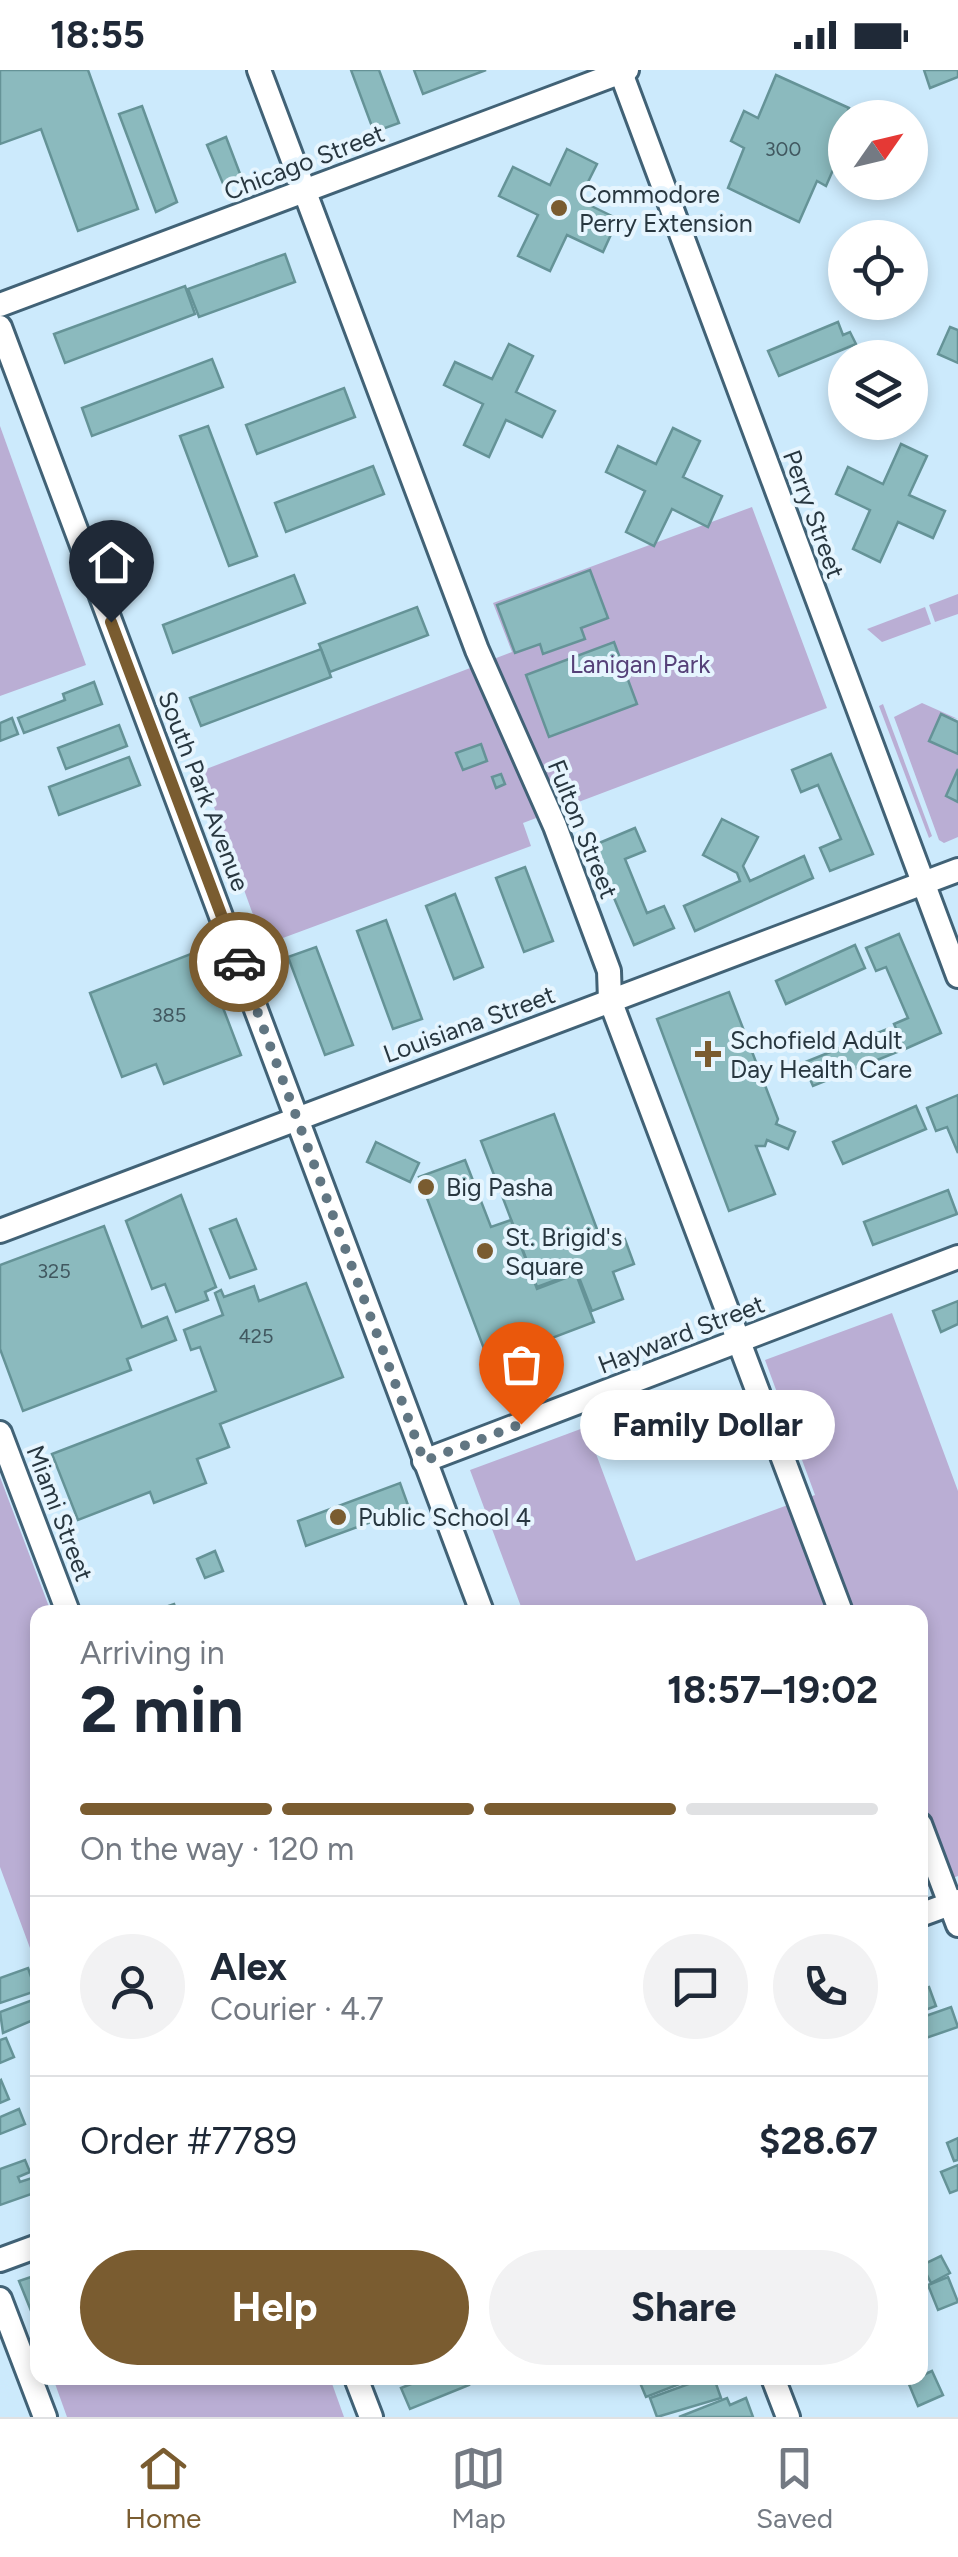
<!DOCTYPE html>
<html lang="en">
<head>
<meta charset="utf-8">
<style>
  :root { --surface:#fff; --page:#f2f2f3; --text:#1f2937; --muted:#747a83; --line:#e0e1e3; --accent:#7a5c30 }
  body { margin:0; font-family:Figtree,sans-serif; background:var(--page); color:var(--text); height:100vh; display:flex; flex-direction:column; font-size:38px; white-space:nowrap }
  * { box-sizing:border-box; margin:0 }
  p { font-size:32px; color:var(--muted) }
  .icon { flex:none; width:55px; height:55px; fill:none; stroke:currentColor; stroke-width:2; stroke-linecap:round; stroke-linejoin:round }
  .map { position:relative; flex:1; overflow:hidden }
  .side { position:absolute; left:30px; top:1535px; width:898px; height:780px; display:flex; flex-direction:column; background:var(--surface); border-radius:20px; box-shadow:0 5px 15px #0003 }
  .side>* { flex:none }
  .needle { width:65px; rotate:56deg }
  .fabs { position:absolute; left:828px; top:30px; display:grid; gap:20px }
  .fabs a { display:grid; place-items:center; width:100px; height:100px; border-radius:50%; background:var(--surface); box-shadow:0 5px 15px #0003; font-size:50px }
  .pin { position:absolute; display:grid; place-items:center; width:85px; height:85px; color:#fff; margin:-102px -42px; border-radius:50% 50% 50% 0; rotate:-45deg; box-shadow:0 0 10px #0007 }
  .pin .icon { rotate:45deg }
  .courier { position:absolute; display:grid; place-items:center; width:100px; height:100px; margin:-50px; border:8px solid #7a5c30; border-radius:50%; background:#fff; color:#222; box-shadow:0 2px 12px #0007 }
  .bubble { position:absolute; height:70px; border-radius:35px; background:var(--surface); box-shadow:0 5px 15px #0003; font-size:32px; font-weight:700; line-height:70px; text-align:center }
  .summary em { font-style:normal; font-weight:700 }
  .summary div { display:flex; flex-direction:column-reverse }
  .summary { display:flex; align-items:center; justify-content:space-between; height:170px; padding:0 50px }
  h1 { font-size:65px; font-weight:700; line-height:75px }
  .bar { display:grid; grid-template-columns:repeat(4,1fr); gap:15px 10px; align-content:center; height:120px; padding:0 50px }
  .bar i { height:12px; border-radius:8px; background:var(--line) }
  .bar .selected { background:var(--accent) }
  .bar p { grid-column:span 4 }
  .line { display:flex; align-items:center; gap:25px; padding:0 50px; border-top:2px solid var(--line) }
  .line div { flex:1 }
  .round { display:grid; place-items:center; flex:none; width:105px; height:105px; border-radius:52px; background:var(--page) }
  .primary-button { display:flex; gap:20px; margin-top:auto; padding:20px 50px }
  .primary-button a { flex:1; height:115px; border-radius:60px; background:var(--accent); color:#fff; font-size:40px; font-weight:700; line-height:115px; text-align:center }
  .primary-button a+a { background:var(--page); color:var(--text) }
  .status { display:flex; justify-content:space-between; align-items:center; height:70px; padding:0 50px; background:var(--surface); direction:ltr }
  .status svg { height:28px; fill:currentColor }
  .tabs { display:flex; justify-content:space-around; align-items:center; height:140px; border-top:2px solid var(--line); background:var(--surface); font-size:28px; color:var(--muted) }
  .tabs a { display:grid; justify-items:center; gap:5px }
  .tabs .selected { color:var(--accent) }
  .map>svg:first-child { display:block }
  .green { fill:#baaed4 }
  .building { fill:#8bbabe; stroke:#659397; stroke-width:2.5 }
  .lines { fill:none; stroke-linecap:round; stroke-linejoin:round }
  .minor-casing { stroke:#416276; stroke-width:28 }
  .minor { stroke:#fff; stroke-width:22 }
  .done { stroke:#617682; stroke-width:10; stroke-dasharray:0 18 }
  .route { stroke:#7a5c30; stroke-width:12 }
  .poi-dot { fill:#7a5c30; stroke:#e6f5fe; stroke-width:4 }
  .labels { text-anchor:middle; stroke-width:8; stroke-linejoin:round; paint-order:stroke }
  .number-label { font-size:20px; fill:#415860 }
  .street-label { font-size:25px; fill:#283740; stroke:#e6f5fe }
  .poi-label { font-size:25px; fill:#283740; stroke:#e6f5fe; text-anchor:start }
  .park-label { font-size:25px; fill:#554078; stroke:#e6f5fe }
</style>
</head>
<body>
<div class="status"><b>18:55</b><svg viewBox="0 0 49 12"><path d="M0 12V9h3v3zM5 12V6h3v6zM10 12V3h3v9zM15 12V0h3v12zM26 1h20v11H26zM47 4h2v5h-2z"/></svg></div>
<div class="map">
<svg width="958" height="2347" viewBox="0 0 958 2347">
  <rect width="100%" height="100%" fill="#cceafc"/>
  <g class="green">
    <polygon points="0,356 86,595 0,626"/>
    <polygon points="752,437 827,638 523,753 531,776 264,875 201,701 512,582 493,533"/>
    <polygon points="958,524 958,544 935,552 929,535"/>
    <polygon points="925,537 931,554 882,572 867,559"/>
    <polygon points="922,633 958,649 941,645 929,670 958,684 958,699 946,726 958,732 958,767 944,773 939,770 894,647"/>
    <polygon points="883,634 932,766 929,768 879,636"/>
    <polygon points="892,1243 958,1421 958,1806 920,1820 920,1542 523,1542 470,1400 586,1357 636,1491 815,1425 765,1290"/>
    <polygon points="0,1407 51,1542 38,1542 37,1897 0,1797"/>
    <polygon points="53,2308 330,2308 344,2347 67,2347"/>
  </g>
  <g class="building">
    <polygon points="0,0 88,0 138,139 78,161 41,59 0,74"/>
    <polygon points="351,0 379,0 399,53 374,62"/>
    <polygon points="414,0 486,0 423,24"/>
    <polygon points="924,0 958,0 958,7 930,18"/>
    <polygon points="776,5 849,38 831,80 840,84 826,116 817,111 799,152 728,118 744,78 731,71 744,41 758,48"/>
    <polygon points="142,36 177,132 156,142 119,44"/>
    <polygon points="226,67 242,109 224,116 207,75"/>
    <polygon points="567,79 597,94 579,130 618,149 603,182 567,165 550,201 518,186 538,145 499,126 513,97 550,115"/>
    <polygon points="285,184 295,212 199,247 188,219"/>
    <polygon points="185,216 195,244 65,293 54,264"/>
    <polygon points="838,252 843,265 850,262 856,274 779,306 768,281"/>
    <polygon points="950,257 958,260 958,293 938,284"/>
    <polygon points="509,274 533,286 516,322 555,341 542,367 506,350 489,387 464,375 483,334 444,315 455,292 492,309"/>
    <polygon points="212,289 223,317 92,366 82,338"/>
    <polygon points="344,318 355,347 257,384 246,355"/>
    <polygon points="208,356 257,486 229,496 180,366"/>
    <polygon points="673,358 700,371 683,407 722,426 708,457 672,439 654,476 626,462 645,421 606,402 618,376 656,394"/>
    <polygon points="901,374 927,386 909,425 945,441 933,468 898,452 880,492 853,479 870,440 836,424 848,397 883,414"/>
    <polygon points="373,396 384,424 286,462 275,433"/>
    <polygon points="590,500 608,548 581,558 585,569 543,584 540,574 515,583 497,535"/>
    <polygon points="294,505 305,533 173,583 163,555"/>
    <polygon points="417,537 428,565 330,602 319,574"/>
    <polygon points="614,572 637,634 549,667 526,605"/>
    <polygon points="321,579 331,607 201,656 190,628"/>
    <polygon points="94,612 102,634 24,663 18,648 65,630 63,624"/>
    <polygon points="941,644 958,652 958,684 929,671"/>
    <polygon points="12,648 18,664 0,671 0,653"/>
    <polygon points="119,655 127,676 66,699 58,678"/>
    <polygon points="481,674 487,691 463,700 456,683"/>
    <polygon points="831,684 873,784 830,801 820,778 841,769 818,715 801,722 792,700"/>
    <polygon points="129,687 140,715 59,745 49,717"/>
    <polygon points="958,699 958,732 946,726"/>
    <polygon points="501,704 505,714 496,718 492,707"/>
    <polygon points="722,749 758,767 743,796 750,811 804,786 813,808 695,861 684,836 740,811 737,803 703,785"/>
    <polygon points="635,758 645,781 625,789 647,843 664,836 674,858 634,875 592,776"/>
    <polygon points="525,797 553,871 524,882 496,808"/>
    <polygon points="455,824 483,897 454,909 426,836"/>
    <polygon points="386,850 422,949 393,959 357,861"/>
    <polygon points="899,864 941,963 905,979 894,954 908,948 886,897 876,901 866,878"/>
    <polygon points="855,875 865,898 786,934 776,911"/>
    <polygon points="316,877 353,975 325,985 288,887"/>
    <polygon points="201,880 241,985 164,1014 156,994 122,1007 90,923"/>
    <polygon points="729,922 778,1049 776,1054 795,1062 788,1079 767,1070 765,1076 756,1076 775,1124 729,1141 657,949"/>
    <polygon points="887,959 897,982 813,1016 803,993"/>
    <polygon points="958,1025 958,1083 947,1057 936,1061 927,1038"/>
    <polygon points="916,1036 926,1059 843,1094 833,1072"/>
    <polygon points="554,1044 601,1170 623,1164 634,1194 613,1202 623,1229 592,1241 577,1202 537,1217 481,1071"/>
    <polygon points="376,1072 419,1093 410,1112 367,1092"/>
    <polygon points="465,1090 491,1157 511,1150 537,1219 576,1204 594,1252 489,1292 419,1107"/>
    <polygon points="948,1120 957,1144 873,1175 864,1152"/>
    <polygon points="181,1125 216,1217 205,1222 208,1230 176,1242 165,1214 152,1219 126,1151"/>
    <polygon points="236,1149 256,1199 230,1208 210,1159"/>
    <polygon points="104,1156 142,1257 167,1247 176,1270 127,1289 131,1300 23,1341 0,1279 0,1195"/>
    <polygon points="306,1213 343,1307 220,1354 229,1377 197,1389 206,1413 154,1433 150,1422 78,1450 52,1384 216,1321 200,1277 191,1280 184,1260 223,1245 215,1223 221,1220 224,1227 254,1216 259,1231"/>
    <polygon points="958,1231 958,1254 941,1262 933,1241"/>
    <polygon points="400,1413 409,1438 306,1476 298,1451"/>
    <polygon points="215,1481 223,1501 205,1508 197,1489"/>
    <polygon points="174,1534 177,1542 151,1542"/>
    <polygon points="28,1898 36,1921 0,1933 0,1908"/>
    <polygon points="929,1917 936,1936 920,1942 920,1920"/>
    <polygon points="38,1928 38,1948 3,1963 0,1942"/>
    <polygon points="951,1937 958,1957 920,1970 920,1948"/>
    <polygon points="6,1968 14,1987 0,1993 0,1970"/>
    <polygon points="1,2010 9,2029 0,2033 0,2011"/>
    <polygon points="19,2039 25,2054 0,2064 0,2047"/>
    <polygon points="958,2068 958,2090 954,2091 947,2073"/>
    <polygon points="25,2090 30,2102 18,2107 20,2112 32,2108 37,2122 0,2135 0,2099"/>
    <polygon points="958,2095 958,2120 950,2123 941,2102"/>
    <polygon points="941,2186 950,2203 931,2213 922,2195"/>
    <polygon points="37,2205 38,2206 38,2258 19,2211"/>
    <polygon points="948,2207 958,2232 938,2240 928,2215"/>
    <polygon points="932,2301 943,2325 918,2336 908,2312"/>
    <polygon points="426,2308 467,2308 469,2315 410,2339 401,2318"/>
    <polygon points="638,2308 695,2308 646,2327"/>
    <polygon points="705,2308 714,2308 721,2328 657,2347 650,2328"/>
    <polygon points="727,2328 730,2335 746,2328 753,2347 679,2347"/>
  </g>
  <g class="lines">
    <g class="minor-casing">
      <g id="minor">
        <polyline points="259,0 477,580 555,756 609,901 610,930 841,1542"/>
        <polyline points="620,0 958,906"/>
        <polyline points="0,235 627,0"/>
        <polyline points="0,257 482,1542"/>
        <polyline points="0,1161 958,800"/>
        <polyline points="0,1363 68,1542"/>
        <polyline points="424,1391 958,1187"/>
        <polyline points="920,1754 958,1855"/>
        <polyline points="920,1845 958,1831"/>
        <polyline points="0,2190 38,2176"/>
        <polyline points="0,2229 45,2347"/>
        <polyline points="356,2308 371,2347"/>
        <polyline points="773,2308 788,2347"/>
      </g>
    </g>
    <use href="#minor" class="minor"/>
  </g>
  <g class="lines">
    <polyline class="done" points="239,892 424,1391 521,1354"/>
    <polyline class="route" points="111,552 239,892"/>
  </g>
  <g class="poi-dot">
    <circle cx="559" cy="138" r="10"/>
    <path d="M703 969h10v10h10v10h-10v10h-10v-10h-10v-10h10z"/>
    <circle cx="426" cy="1117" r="10"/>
    <circle cx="485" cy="1181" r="10"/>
    <circle cx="338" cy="1447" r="10"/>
  </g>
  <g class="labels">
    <g class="number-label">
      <text x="783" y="86">300</text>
      <text x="169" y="952">385</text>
      <text x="54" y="1208">325</text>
      <text x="256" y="1273">425</text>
    </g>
    <g class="street-label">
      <text transform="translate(304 92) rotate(-21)" y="9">Chicago Street</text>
      <text transform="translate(814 444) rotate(70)" y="9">Perry Street</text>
      <text transform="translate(204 721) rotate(69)" y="9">South Park Avenue</text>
      <text transform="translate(583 759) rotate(68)" y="9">Fulton Street</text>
      <text transform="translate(469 954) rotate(-20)" y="9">Louisiana Street</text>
      <text transform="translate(681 1264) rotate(-21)" y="9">Hayward Street</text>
      <text transform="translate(60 1443) rotate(69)" y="9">Miami Street</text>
    </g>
    <g class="poi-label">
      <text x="579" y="133">Commodore<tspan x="579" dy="29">Perry Extension</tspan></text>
      <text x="730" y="979">Schofield Adult<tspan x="730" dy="29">Day Health Care</tspan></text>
      <text x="446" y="1126">Big Pasha</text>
      <text x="505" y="1176">St. Brigid's<tspan x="505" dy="29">Square</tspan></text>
      <text x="358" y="1456">Public School 4</text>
    </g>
    <g class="park-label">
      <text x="640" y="603">Lanigan Park</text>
    </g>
  </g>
</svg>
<div class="fabs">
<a><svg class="needle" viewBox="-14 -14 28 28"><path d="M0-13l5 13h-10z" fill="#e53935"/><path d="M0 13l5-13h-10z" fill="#747a83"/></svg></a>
<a><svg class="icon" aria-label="locate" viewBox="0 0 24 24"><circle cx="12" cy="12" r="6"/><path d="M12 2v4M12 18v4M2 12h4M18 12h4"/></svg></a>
<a><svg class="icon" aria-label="layers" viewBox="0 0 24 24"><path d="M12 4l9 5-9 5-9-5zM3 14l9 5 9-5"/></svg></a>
</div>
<div class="pin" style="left:521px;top:1354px;background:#ea580c"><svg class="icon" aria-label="bag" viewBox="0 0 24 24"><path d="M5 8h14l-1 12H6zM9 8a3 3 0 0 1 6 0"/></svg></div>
<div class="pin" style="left:111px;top:552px;background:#1f2937"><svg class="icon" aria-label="home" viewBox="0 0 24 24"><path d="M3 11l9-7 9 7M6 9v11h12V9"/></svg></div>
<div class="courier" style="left:239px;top:892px"><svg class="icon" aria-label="car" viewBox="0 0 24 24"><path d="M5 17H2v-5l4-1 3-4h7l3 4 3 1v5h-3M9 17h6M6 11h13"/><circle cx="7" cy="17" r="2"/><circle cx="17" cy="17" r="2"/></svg></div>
<div class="bubble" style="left:580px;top:1320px;width:255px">Family Dollar</div>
<section class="side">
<div class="summary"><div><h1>2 min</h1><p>Arriving in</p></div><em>18:57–19:02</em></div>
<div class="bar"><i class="selected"></i><i class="selected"></i><i class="selected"></i><i></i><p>On the way · 120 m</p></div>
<div class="line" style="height:180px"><a class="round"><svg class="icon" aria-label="person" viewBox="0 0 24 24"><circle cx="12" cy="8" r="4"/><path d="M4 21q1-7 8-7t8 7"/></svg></a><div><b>Alex</b><p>Courier · 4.7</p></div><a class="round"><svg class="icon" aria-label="chat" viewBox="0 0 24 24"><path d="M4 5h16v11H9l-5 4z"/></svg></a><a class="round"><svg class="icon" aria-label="phone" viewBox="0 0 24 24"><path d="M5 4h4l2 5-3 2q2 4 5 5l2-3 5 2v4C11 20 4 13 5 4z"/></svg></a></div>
<div class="line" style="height:130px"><div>Order #7789</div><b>$28.67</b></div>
<div class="primary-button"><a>Help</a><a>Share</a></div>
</section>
</div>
<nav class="tabs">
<a class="selected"><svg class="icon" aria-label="home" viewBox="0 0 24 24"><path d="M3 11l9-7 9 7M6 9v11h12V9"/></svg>Home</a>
<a><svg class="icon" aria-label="map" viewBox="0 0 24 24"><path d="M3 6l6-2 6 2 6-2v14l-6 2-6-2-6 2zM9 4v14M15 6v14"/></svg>Map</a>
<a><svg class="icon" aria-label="saved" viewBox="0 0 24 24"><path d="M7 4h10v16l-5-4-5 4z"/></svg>Saved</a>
</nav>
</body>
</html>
